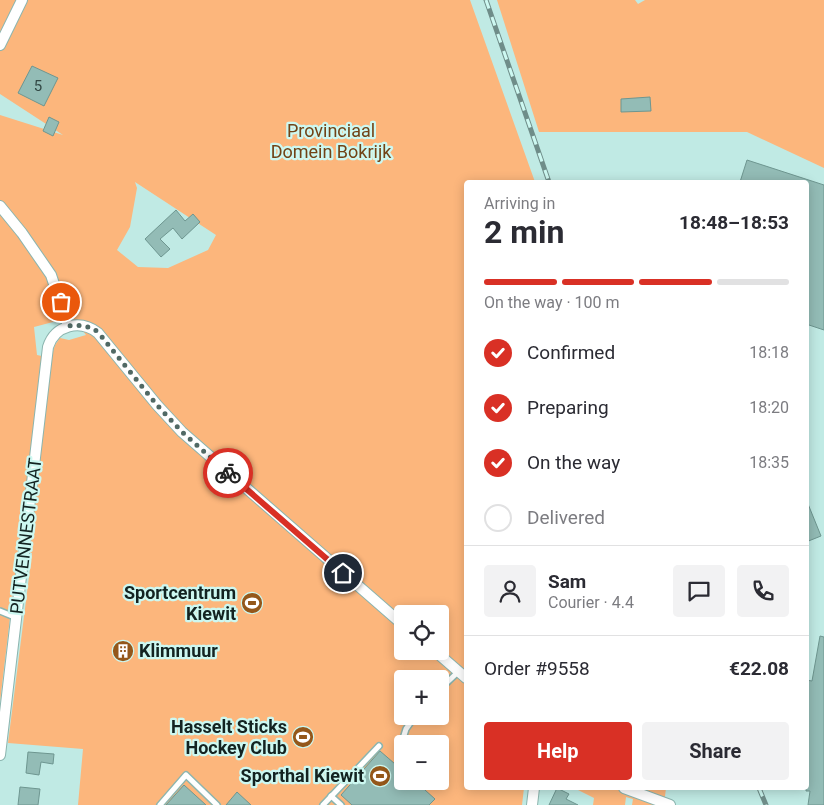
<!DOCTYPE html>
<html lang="en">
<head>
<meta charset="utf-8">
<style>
  :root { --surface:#fff; --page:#f2f2f3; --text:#2b2b33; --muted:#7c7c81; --line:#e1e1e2; --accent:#d93025 }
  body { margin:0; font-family:Roboto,sans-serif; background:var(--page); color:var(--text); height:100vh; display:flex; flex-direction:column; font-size:19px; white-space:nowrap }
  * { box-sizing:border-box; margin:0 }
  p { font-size:16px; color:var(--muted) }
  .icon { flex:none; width:28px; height:28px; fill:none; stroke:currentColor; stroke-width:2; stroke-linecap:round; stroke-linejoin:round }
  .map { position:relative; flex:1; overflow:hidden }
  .panel { position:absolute; left:464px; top:180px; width:345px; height:610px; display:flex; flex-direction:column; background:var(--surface); border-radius:5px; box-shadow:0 2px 12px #0003 }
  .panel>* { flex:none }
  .fabs { position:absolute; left:394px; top:605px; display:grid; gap:10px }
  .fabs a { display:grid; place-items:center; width:55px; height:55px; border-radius:5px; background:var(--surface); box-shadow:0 2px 12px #0003; font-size:25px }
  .pin { position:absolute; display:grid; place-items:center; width:42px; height:42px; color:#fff; margin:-21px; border:2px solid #fff; border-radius:50%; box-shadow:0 1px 5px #0007 }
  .courier { position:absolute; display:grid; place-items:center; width:50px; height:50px; margin:-25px; border:4px solid #d93025; border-radius:50%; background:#fff; color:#222; box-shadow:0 1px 6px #0007 }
  .head em { font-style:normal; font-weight:700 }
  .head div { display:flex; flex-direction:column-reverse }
  .head { display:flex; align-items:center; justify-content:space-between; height:85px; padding:0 20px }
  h1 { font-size:32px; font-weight:700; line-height:38px }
  .bar { display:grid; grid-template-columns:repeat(4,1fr); gap:8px 5px; align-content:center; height:60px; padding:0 20px }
  .bar i { height:6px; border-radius:4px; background:var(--line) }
  .bar .on { background:var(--accent) }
  .bar p { grid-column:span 4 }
  .line { display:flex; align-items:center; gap:12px; padding:0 20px; border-top:1px solid var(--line) }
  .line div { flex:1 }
  .round { display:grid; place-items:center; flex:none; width:52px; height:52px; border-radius:5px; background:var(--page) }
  ol { padding:0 20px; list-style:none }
  li { display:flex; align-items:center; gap:15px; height:55px }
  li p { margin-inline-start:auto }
  li .icon { padding:5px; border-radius:50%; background:var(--accent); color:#fff; stroke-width:4 }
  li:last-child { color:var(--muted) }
  li i { width:28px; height:28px; border:2px solid var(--line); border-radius:50% }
  .primary-button { display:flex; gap:10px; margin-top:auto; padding:10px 20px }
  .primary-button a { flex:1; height:58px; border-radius:5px; background:var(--accent); color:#fff; font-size:20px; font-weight:700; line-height:58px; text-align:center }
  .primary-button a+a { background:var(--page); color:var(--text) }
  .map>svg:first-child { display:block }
  .green { fill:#fcb67c; fill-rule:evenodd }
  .building { fill:#93bcb6; stroke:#6e9690 }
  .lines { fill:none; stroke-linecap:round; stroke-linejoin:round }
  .lane-casing { stroke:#8cb5af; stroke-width:8 }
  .street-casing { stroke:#8cb5af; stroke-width:12 }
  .lane { stroke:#fff; stroke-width:5 }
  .street { stroke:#fff; stroke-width:10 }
  .rail-casing { stroke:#6f8d89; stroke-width:5 }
  .rail { stroke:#cdf8f1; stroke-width:3; stroke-dasharray:9; stroke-linecap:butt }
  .done { stroke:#506965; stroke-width:5; stroke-dasharray:0 9 }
  .route { stroke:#d93025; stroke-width:6 }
  .labels { text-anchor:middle; stroke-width:4.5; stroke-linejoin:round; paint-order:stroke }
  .number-label { font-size:15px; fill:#334946 }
  .park-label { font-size:18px; fill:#714316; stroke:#cdf8f1 }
  .street-label { font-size:18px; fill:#132321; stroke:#cdf8f1 }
  .poi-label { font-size:18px; font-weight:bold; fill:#132321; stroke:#cdf8f1; text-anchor:end }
</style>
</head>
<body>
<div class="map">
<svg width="824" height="805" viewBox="0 0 824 805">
  <rect width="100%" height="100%" fill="#c0eae4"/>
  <g class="green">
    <path d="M0,0H470L535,182H466V671L440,650V614H402V618L293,526L289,532L402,630V651H427L466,684V788H524L522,805H78L83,749L8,743L32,553L18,550L0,702V115L63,135L0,94ZM135,182L216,235L208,250L168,268L138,267L117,250L130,227L137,188ZM72,317L86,335L69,340L60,338L55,345L51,358L37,355L34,327ZM402,679H440V716H402ZM402,744H440V781H402Z"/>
    <polygon points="497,0 635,0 638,4 645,0 824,0 824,168 747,132 539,132"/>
    <polygon points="574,788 666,788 664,805 632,805 633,799 626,797 625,805 593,805 594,798"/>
  </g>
  <g class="building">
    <polygon points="32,66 58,78 44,106 18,93"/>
    <polygon points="650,97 651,111 621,112 621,99"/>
    <polygon points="49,117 59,122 53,136 43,131"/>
    <polygon points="747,160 824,185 824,330 806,324 806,182 740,182"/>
    <polygon points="176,210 185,221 193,214 200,222 182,239 173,228 160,239 170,249 161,257 145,239"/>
    <polygon points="806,499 821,536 806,542"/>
    <polygon points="820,636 824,637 824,805 808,805 810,791 806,791 806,680 812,681"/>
    <polygon points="380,751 402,770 402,781 415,781 435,799 429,805 352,805 341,795"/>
    <polygon points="28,752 54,754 53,764 41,762 39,775 26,773"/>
    <polygon points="184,785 206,805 166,805"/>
    <polygon points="20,787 40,789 38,805 18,805"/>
    <polygon points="557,788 569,794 566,799 578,805 549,805"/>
    <polygon points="237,792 251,805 226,805"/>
  </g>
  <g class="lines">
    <g class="lane-casing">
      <g id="lane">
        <polyline points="0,611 17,618"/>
        <polyline points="440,689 458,672"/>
        <polyline points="401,745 406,729 415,716"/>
        <polyline points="331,796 341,805"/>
        <polyline points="160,805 186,775 217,805"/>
        <polyline points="323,805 379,746"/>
      </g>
    </g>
    <g class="street-casing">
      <g id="street">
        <polyline points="0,45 22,0"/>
        <polyline points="0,206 22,233 51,275 68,326"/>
        <polyline points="435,651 466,678"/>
        <path d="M0,755L48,347C55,325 80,319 98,333L157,405L182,432L402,624"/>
        <polyline points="624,788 670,805"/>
        <polyline points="532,805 534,788"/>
      </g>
    </g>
    <use href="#lane" class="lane"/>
    <use href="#street" class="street"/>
    <g class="rail-casing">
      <g id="rail">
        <polyline points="486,0 549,182"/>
        <polyline points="759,788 766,805"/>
      </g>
    </g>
    <use href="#rail" class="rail"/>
  </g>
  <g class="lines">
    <path class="done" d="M61,302L68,326C80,325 88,325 98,332L157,405L182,432L228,473"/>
    <polyline class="route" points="228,473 343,573"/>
  </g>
  <defs>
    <g id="stadium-disc" transform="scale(1.125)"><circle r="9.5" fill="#94571a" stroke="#cdf8f1"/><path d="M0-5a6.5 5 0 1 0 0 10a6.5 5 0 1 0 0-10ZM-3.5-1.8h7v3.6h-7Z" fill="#fff"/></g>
    <g id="building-disc" transform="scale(1.125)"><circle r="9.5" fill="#94571a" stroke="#cdf8f1"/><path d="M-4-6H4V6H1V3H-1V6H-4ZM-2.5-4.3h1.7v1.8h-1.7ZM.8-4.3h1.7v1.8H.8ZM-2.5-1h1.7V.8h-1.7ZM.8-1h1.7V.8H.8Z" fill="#fff"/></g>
  </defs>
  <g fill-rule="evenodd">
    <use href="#stadium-disc" x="252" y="603"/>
    <use href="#building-disc" x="123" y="651"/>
    <use href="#stadium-disc" x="303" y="737"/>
    <use href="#stadium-disc" x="380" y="776"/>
  </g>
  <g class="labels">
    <g class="number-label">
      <text x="38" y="91">5</text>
    </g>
    <g class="park-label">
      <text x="331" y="137">Provinciaal<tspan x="331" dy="21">Domein Bokrijk</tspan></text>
    </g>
    <g class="street-label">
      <text transform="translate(26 536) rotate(-83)" y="6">PUTVENNESTRAAT</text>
    </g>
    <g class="poi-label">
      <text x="236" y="599">Sportcentrum<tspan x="236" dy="21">Kiewit</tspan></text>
      <text x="139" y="657" text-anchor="start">Klimmuur</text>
      <text x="287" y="733">Hasselt Sticks<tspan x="287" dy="21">Hockey Club</tspan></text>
      <text x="364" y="782">Sporthal Kiewit</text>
    </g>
  </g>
</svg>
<div class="fabs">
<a><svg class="icon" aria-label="locate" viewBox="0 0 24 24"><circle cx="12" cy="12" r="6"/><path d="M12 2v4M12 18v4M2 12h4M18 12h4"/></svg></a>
<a>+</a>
<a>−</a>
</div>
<div class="pin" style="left:61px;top:302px;background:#ea580c"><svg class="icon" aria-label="bag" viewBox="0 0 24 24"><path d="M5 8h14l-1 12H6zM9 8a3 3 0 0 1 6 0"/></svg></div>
<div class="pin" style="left:343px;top:573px;background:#1f2937"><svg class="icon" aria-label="home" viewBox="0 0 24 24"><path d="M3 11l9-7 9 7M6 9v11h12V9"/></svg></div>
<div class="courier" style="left:228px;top:473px"><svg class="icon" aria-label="bike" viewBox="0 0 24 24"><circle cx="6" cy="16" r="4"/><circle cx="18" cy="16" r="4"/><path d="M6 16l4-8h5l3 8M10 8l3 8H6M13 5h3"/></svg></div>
<section class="panel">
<div class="head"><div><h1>2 min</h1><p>Arriving in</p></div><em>18:48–18:53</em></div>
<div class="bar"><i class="on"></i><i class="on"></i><i class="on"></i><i></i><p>On the way · 100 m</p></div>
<ol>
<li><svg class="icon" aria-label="check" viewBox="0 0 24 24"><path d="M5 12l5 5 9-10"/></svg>Confirmed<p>18:18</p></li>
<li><svg class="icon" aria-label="check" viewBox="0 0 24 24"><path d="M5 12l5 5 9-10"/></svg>Preparing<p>18:20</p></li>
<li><svg class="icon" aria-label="check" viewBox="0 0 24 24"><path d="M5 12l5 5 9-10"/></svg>On the way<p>18:35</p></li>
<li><i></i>Delivered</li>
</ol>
<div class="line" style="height:90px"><a class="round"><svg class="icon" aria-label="person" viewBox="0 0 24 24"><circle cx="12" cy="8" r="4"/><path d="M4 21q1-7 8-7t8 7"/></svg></a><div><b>Sam</b><p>Courier · 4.4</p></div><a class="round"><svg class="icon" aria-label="chat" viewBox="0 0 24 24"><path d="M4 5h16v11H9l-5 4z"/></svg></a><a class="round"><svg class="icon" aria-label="phone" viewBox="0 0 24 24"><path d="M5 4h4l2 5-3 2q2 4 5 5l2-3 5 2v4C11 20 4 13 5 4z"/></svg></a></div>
<div class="line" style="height:65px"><div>Order #9558</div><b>€22.08</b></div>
<div class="primary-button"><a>Help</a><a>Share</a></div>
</section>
</div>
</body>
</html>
